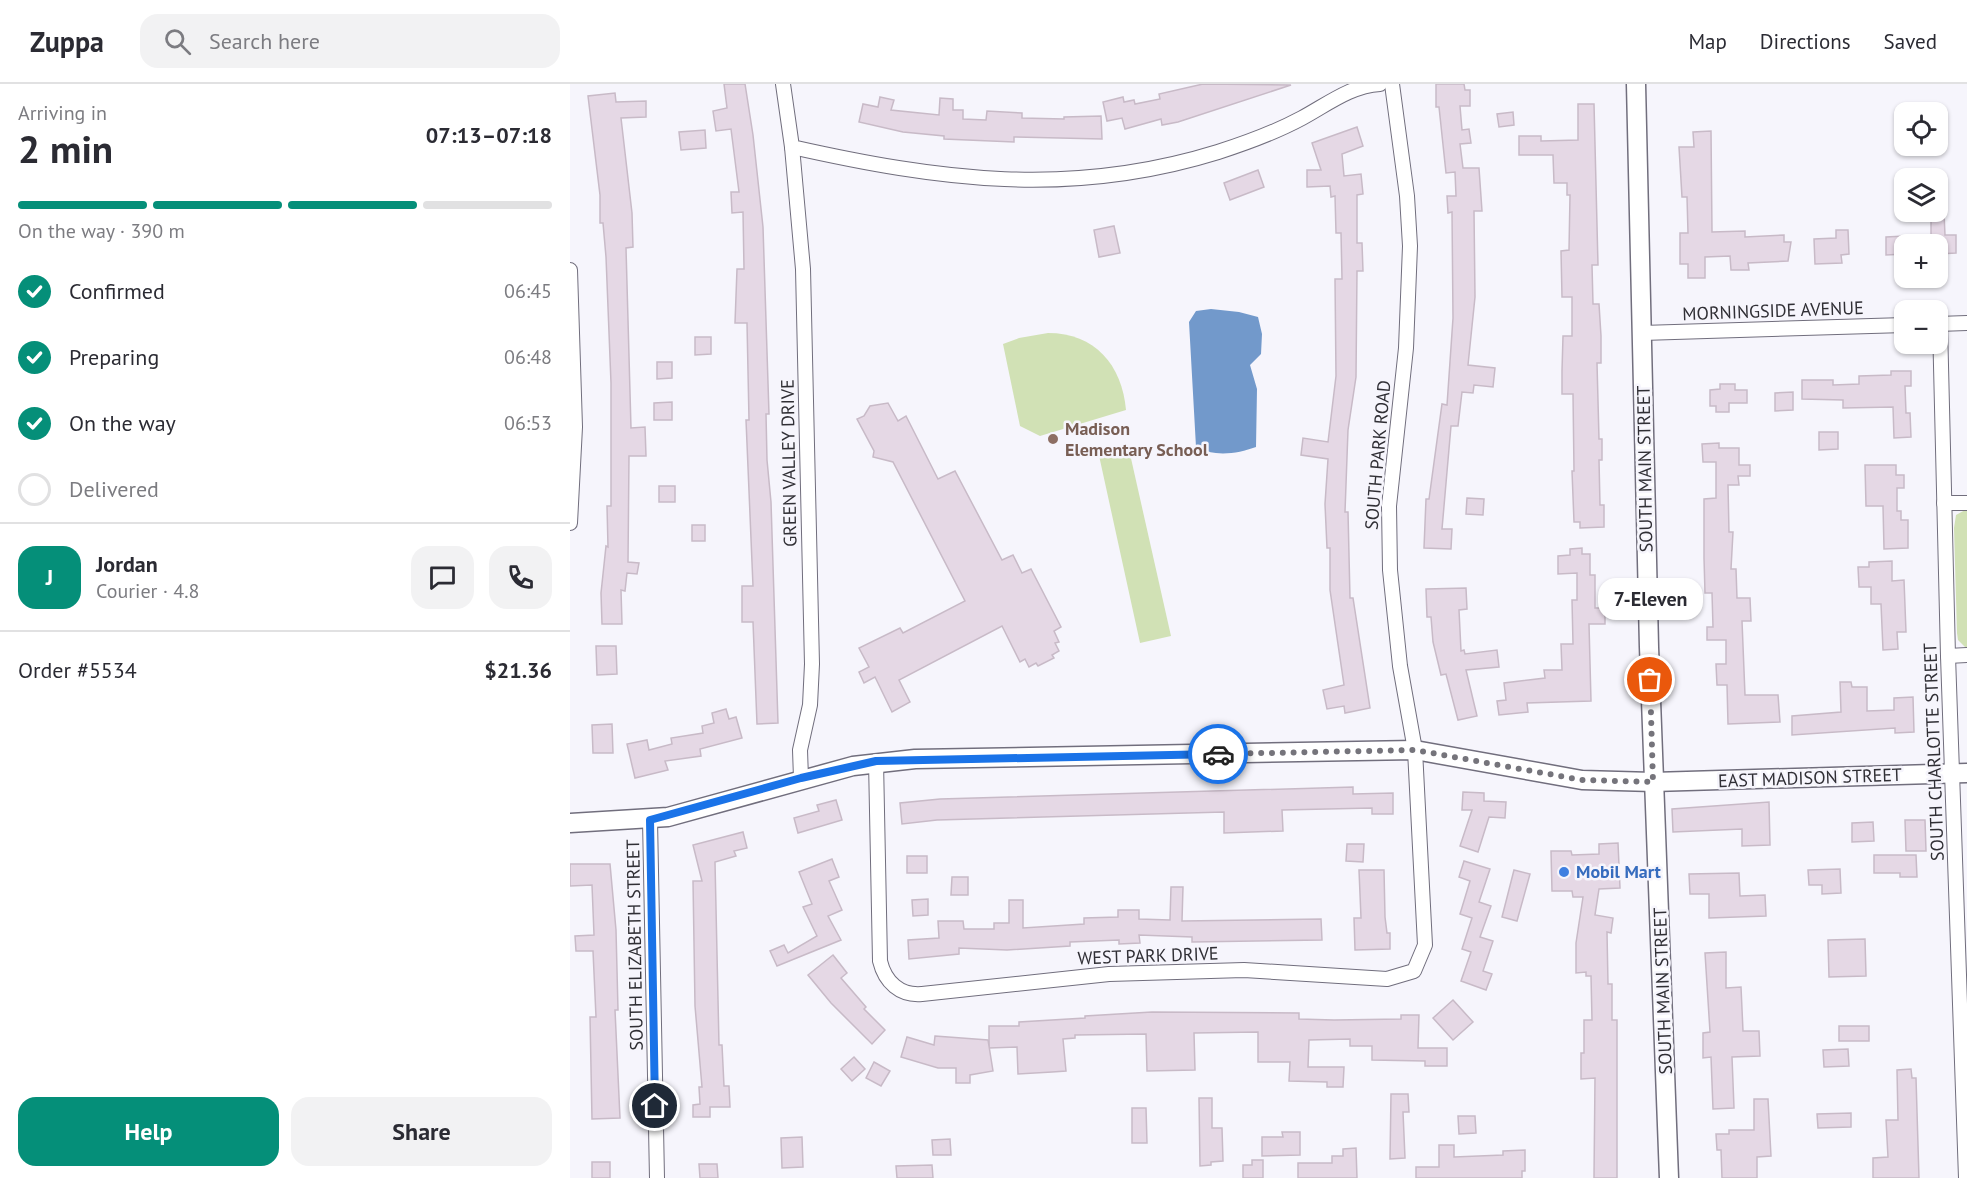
<!DOCTYPE html>
<html lang="en">
<head>
<meta charset="utf-8">
<style>
  :root { --surface:#fff; --page:#f2f2f3; --text:#2b2b33; --muted:#7c7c81; --line:#e1e1e2; --accent:#058f79 }
  body { margin:0; font-family:"PT Sans",sans-serif; background:var(--page); color:var(--text); height:100vh; display:flex; flex-direction:column; font-size:22px; white-space:nowrap }
  * { box-sizing:border-box; margin:0 }
  p { font-size:20px; color:var(--muted) }
  .icon { flex:none; width:33px; height:33px; fill:none; stroke:currentColor; stroke-width:2; stroke-linecap:round; stroke-linejoin:round }
  .map { position:relative; flex:1; overflow:hidden }
  .drawer { display:flex; flex-direction:column; background:var(--surface); width:570px }
  .drawer>* { flex:none }
  .controls { position:absolute; left:1324px; top:18px; display:grid; gap:12px }
  .controls a { display:grid; place-items:center; width:54px; height:54px; border-radius:12px; background:var(--surface); box-shadow:0 2px 4px #0004; font-size:30px }
  .pin { position:absolute; display:grid; place-items:center; width:51px; height:51px; color:#fff; margin:-26px; border:3px solid #fff; border-radius:50%; box-shadow:0 2px 6px #0007 }
  .courier { position:absolute; display:grid; place-items:center; width:60px; height:60px; margin:-30px; border:4px solid #1a73e8; border-radius:50%; background:#fff; color:#222; box-shadow:0 2px 8px #0007 }
  .bubble { position:absolute; height:42px; border-radius:18px; background:var(--surface); box-shadow:0 2px 4px #0004; font-size:20px; font-weight:700; line-height:42px; text-align:center }
  .summary em { font-style:normal; font-weight:700 }
  .summary div { display:flex; flex-direction:column-reverse }
  .summary { display:flex; align-items:center; justify-content:space-between; height:102px; padding:0 18px }
  h1 { font-size:39px; font-weight:700; line-height:45px }
  .bar { display:grid; grid-template-columns:repeat(4,1fr); gap:9px 6px; align-content:center; height:72px; padding:0 18px }
  .bar i { height:8px; border-radius:4px; background:var(--line) }
  .bar .current { background:var(--accent) }
  .bar p { grid-column:span 4 }
  .line { display:flex; align-items:center; gap:15px; padding:0 18px; border-top:2px solid var(--line) }
  .line div { flex:1 }
  .round { display:grid; place-items:center; flex:none; width:63px; height:63px; border-radius:18px; background:var(--page) }
  ol { padding:0 18px; list-style:none }
  li { display:flex; align-items:center; gap:18px; height:66px }
  li p { margin-inline-start:auto }
  li .icon { padding:6px; border-radius:50%; background:var(--accent); color:#fff; stroke-width:4 }
  li:last-child { color:var(--muted) }
  li i { width:33px; height:33px; border:3px solid var(--line); border-radius:50% }
  .button { display:flex; gap:12px; margin-top:auto; padding:12px 18px }
  .button a { flex:1; height:69px; border-radius:18px; background:var(--accent); color:#fff; font-size:24px; font-weight:700; line-height:69px; text-align:center }
  .button a+a { background:var(--page); color:var(--text) }
  header { display:flex; align-items:center; gap:36px; box-sizing:border-box; height:84px; padding:0 30px; background:var(--surface); border-bottom:2px solid var(--line) }
  header strong { font-size:28px }
  nav { display:flex; gap:33px; margin-inline-start:auto; font-size:21px }
  .search { width:420px; height:54px; background:var(--page); display:flex; align-items:center; gap:15px; box-sizing:border-box; padding:0 21px; border-radius:18px; color:var(--muted); font-size:22px }
  main { display:flex; flex:1; min-height:0 }
  .map>svg:first-child { display:block }
  .park { fill:#d1e1b5 }
  .water { fill:#7299cb }
  .building { fill:#e5d8e5; stroke:#c8bac7; stroke-width:1.5 }
  .lines { fill:none; stroke-linecap:round; stroke-linejoin:round }
  .street-casing { stroke:#716e7d; stroke-width:16 }
  .secondary-casing { stroke:#716e7d; stroke-width:21 }
  .street { stroke:#fff; stroke-width:14 }
  .secondary { stroke:#fff; stroke-width:18 }
  .done { stroke:#75747b; stroke-width:6; stroke-dasharray:0 10.8 }
  .route { stroke:#1a73e8; stroke-width:8 }
  .education-dot { fill:#8d6e63; stroke:#f6f5fc; stroke-width:2 }
  .shop-dot { fill:#3f7fe0; stroke:#f6f5fc; stroke-width:2 }
  .labels { text-anchor:middle; stroke-width:5; stroke-linejoin:round; paint-order:stroke }
  .street-label { font-size:18px; fill:#302f35; stroke:#f6f5fc }
  .education-label { font-size:18px; font-weight:bold; fill:#785e54; stroke:#f6f5fc; text-anchor:start }
  .shop-label { font-size:18px; font-weight:bold; fill:#366cbe; stroke:#f6f5fc; text-anchor:start }
</style>
</head>
<body>
<header>
<strong>Zuppa</strong>
<div class="search"><svg class="icon" aria-label="search" viewBox="0 0 24 24"><circle cx="10" cy="10" r="6"/><path d="M15 15l6 6"/></svg>Search here</div>
<nav><a>Map</a><a>Directions</a><a>Saved</a></nav>
</header>
<main>
<section class="drawer">
<div class="summary"><div><h1>2 min</h1><p>Arriving in</p></div><em>07:13–07:18</em></div>
<div class="bar"><i class="current"></i><i class="current"></i><i class="current"></i><i></i><p>On the way · 390 m</p></div>
<ol>
<li><svg class="icon" aria-label="check" viewBox="0 0 24 24"><path d="M5 12l5 5 9-10"/></svg>Confirmed<p>06:45</p></li>
<li><svg class="icon" aria-label="check" viewBox="0 0 24 24"><path d="M5 12l5 5 9-10"/></svg>Preparing<p>06:48</p></li>
<li><svg class="icon" aria-label="check" viewBox="0 0 24 24"><path d="M5 12l5 5 9-10"/></svg>On the way<p>06:53</p></li>
<li><i></i>Delivered</li>
</ol>
<div class="line" style="height:108px"><b class="round" style="background:var(--accent);color:#fff">J</b><div><b>Jordan</b><p>Courier · 4.8</p></div><a class="round"><svg class="icon" aria-label="chat" viewBox="0 0 24 24"><path d="M4 5h16v11H9l-5 4z"/></svg></a><a class="round"><svg class="icon" aria-label="phone" viewBox="0 0 24 24"><path d="M5 4h4l2 5-3 2q2 4 5 5l2-3 5 2v4C11 20 4 13 5 4z"/></svg></a></div>
<div class="line" style="height:78px"><div>Order #5534</div><b>$21.36</b></div>
<div class="button"><a>Help</a><a>Share</a></div>
</section>
<div class="map">
<svg width="1397" height="1094" viewBox="0 0 1397 1094">
  <rect width="100%" height="100%" fill="#f6f5fc"/>
  <g class="park">
    <path d="M478,249C525,249 552,281 556,326L470,352L450,342L433,260L449,254Z"/>
    <polygon points="558,361 601,552 570,559 528,367"/>
    <polygon points="1397,425 1397,565 1388,556 1387,549 1384,444 1386,431"/>
  </g>
  <path class="water" d="M641,225L669,228L688,233L692,250L691,270L680,281L687,305L686,363C667,370 644,373 626,363L619,238L626,227Z"/>
  <g class="building">
    <polygon points="154,0 175,0 183,51 193,143 199,330 196,330 197,376 201,418 208,639 187,640 183,538 172,538 172,502 183,502 176,336 179,336 177,239 165,239 167,185 174,185 173,128 162,129 161,108 169,108 161,45 146,47 143,27 157,24"/>
    <polygon points="633,0 721,1 608,38 592,41 591,35 555,45 552,34 537,37 533,18 553,13 554,18 564,16 565,20 590,15 589,10"/>
    <polygon points="866,0 894,0 895,6 900,6 900,22 890,22 892,46 899,45 901,59 890,60 893,84 909,84 912,127 904,127 905,213 898,281 925,284 923,303 904,301 903,309 892,308 888,342 881,342 872,445 882,445 881,465 854,464 856,415 859,415 872,320 877,321 883,234 882,128 878,129 877,112 886,112 885,88 876,89 869,23 866,23"/>
    <polygon points="45,9 46,18 76,17 76,33 51,34 62,129 63,163 56,164 61,344 75,343 76,372 59,372 58,478 69,479 67,490 57,489 55,507 51,506 52,540 32,540 31,509 36,462 38,463 37,422 41,422 41,299 36,173 33,139 30,139 30,111 18,12"/>
    <polygon points="310,13 324,16 321,26 369,31 370,14 383,15 383,26 393,26 393,35 416,36 417,27 452,29 452,34 494,35 494,33 531,32 532,55 444,53 444,58 374,55 374,52 333,48 289,38 293,20 308,23"/>
    <polygon points="1008,20 1024,20 1028,181 1022,181 1023,220 1029,220 1031,252 1031,279 1027,279 1029,355 1032,355 1032,376 1029,376 1030,421 1034,421 1034,443 1010,444 1010,438 1004,438 1002,387 1004,387 1003,310 992,310 992,287 993,252 1002,252 1002,213 992,213 991,167 999,166 1000,111 997,111 997,99 984,99 983,71 949,71 949,52 971,52 971,57 1008,56"/>
    <polygon points="943,28 944,41 929,43 927,30"/>
    <polygon points="787,43 793,62 772,70 774,92 791,90 793,110 787,111 787,159 792,159 793,187 787,187 786,293 778,346 775,428 778,428 780,514 783,514 800,624 775,629 774,622 757,625 753,606 774,601 760,506 760,464 757,464 755,420 758,375 731,371 733,354 758,358 766,292 765,195 772,195 771,149 766,149 765,112 761,113 760,102 737,103 737,86 751,86 742,59"/>
    <polygon points="135,46 136,64 111,66 109,48"/>
    <polygon points="1141,47 1142,148 1175,147 1175,153 1214,151 1214,158 1221,158 1218,177 1178,179 1179,186 1161,186 1160,172 1135,173 1135,194 1118,194 1118,180 1110,180 1110,149 1118,149 1117,113 1112,113 1109,63 1124,63 1123,48"/>
    <polygon points="688,86 694,103 660,116 654,99"/>
    <polygon points="1361,129 1374,129 1375,151 1386,151 1386,169 1368,170 1368,160 1361,160"/>
    <polygon points="544,142 550,169 529,173 524,146"/>
    <polygon points="1266,146 1278,146 1279,170 1271,171 1272,179 1245,180 1244,155 1266,154"/>
    <polygon points="1335,152 1335,170 1316,171 1316,153"/>
    <polygon points="125,253 141,253 141,270 125,271"/>
    <polygon points="87,278 102,278 102,294 87,295"/>
    <polygon points="1321,287 1341,287 1341,302 1335,302 1336,329 1340,329 1341,353 1324,354 1323,323 1273,324 1273,316 1232,315 1232,296 1263,296 1263,301 1289,300 1289,292 1321,291"/>
    <polygon points="1150,300 1165,300 1165,306 1177,306 1177,319 1159,319 1159,328 1146,328 1146,322 1140,322 1140,306 1150,305"/>
    <polygon points="1223,308 1223,326 1205,327 1205,309"/>
    <polygon points="102,318 102,336 84,336 84,319"/>
    <polygon points="318,319 328,337 336,332 368,395 385,387 432,476 443,471 452,489 461,485 491,543 484,547 489,558 485,559 489,567 482,571 484,574 468,582 466,579 459,583 455,575 450,578 432,542 329,596 340,618 322,628 305,593 294,599 289,588 299,583 289,564 330,544 333,549 395,517 323,378 303,373 304,367 287,335 294,332 300,322"/>
    <polygon points="1249,348 1268,348 1268,365 1249,366"/>
    <polygon points="1149,359 1149,364 1169,364 1169,381 1180,381 1180,392 1168,392 1169,401 1158,401 1159,448 1163,448 1161,485 1166,485 1167,514 1180,514 1181,537 1172,537 1175,611 1208,611 1210,638 1158,640 1157,601 1147,601 1146,580 1156,580 1156,556 1137,556 1137,543 1143,543 1142,509 1135,509 1134,474 1134,415 1146,414 1146,378 1133,378 1132,360"/>
    <polygon points="1295,381 1326,381 1326,391 1334,391 1334,404 1327,404 1327,427 1331,427 1331,436 1338,436 1338,464 1314,465 1313,422 1296,422"/>
    <rect x="89" y="402" width="16" height="16"/>
    <polygon points="897,414 914,415 913,431 896,430"/>
    <rect x="122" y="441" width="13" height="16"/>
    <polygon points="1012,464 1012,470 1020,470 1020,491 1025,491 1025,524 1035,524 1035,540 1019,540 1021,617 957,619 958,628 929,631 927,617 936,616 934,599 975,594 974,586 992,586 991,560 1003,560 1002,516 1007,516 1007,489 988,490 988,472 1000,471 1000,465"/>
    <polygon points="1322,477 1322,497 1334,496 1336,548 1327,548 1328,565 1313,566 1311,520 1301,520 1301,503 1289,503 1288,483 1299,483 1299,478"/>
    <polygon points="896,504 897,525 889,526 891,567 894,566 895,570 927,566 929,583 896,586 907,632 888,636 876,590 871,591 863,558 861,533 857,533 856,505"/>
    <polygon points="26,562 46,562 47,590 27,591"/>
    <polygon points="1270,598 1281,598 1282,603 1297,603 1297,627 1324,626 1324,614 1343,613 1344,648 1325,649 1325,644 1222,651 1222,632 1271,628"/>
    <polygon points="156,625 159,635 166,633 172,654 130,665 131,672 95,677 98,686 65,694 57,660 77,656 79,666 102,660 101,654 133,649 132,642 144,639 142,629"/>
    <polygon points="42,640 43,669 23,669 22,641"/>
    <polygon points="783,703 783,710 823,709 823,730 802,730 802,724 712,726 713,747 654,749 654,728 367,736 332,740 330,719 370,715"/>
    <polygon points="893,708 914,709 914,717 936,718 935,734 919,733 908,768 890,762 902,726 892,726"/>
    <polygon points="266,716 272,736 228,749 224,734 249,727 247,721"/>
    <polygon points="1199,718 1200,761 1172,762 1172,745 1103,748 1102,725"/>
    <polygon points="1335,736 1355,736 1356,767 1336,767"/>
    <polygon points="1303,738 1304,757 1282,758 1282,739"/>
    <polygon points="173,748 177,764 164,767 166,772 145,778 149,961 152,961 154,1002 159,1002 160,1023 140,1023 140,1033 123,1033 123,1021 130,1020 129,1003 132,1003 125,922 123,797 132,797 123,761"/>
    <polygon points="1048,759 1050,804 1029,805 1025,831 1043,834 1041,849 1037,848 1038,900 1042,900 1042,936 1047,936 1047,1094 1024,1094 1025,994 1011,995 1011,969 1014,969 1014,936 1022,936 1021,892 1016,892 1016,888 1006,889 1006,859 1013,813 1003,813 1002,807 982,807 981,767 1001,767 1002,771 1029,770 1029,760"/>
    <polygon points="777,760 794,760 793,778 776,777"/>
    <polygon points="1304,771 1346,771 1347,793 1330,793 1330,789 1304,789"/>
    <rect x="337" y="772" width="20" height="17"/>
    <polygon points="262,775 269,793 259,797 272,826 258,832 271,856 207,882 200,867 214,861 218,869 247,852 233,823 242,820 229,788"/>
    <polygon points="894,777 920,785 909,818 921,822 910,853 923,857 913,887 922,890 916,906 891,897 901,868 892,865 902,834 890,830 900,797 889,793"/>
    <polygon points="0,780 40,780 46,846 48,926 45,926 50,1034 22,1035 20,933 26,933 23,867 6,867 5,852 24,851 22,801 0,802"/>
    <polygon points="1270,785 1271,809 1252,810 1252,801 1239,801 1238,786"/>
    <polygon points="789,786 814,786 815,833 817,849 820,849 820,865 785,866 784,834 791,834"/>
    <polygon points="944,786 960,790 947,837 932,833"/>
    <polygon points="1169,789 1170,812 1195,811 1196,832 1139,834 1139,810 1120,810 1119,790"/>
    <polygon points="382,793 398,793 398,811 381,811"/>
    <polygon points="601,803 613,803 612,837 751,835 752,856 622,858 622,853 569,851 570,859 549,860 549,856 500,858 500,862 437,866 389,864 389,870 339,875 338,856 369,854 368,837 393,837 394,845 424,845 424,839 439,839 439,816 453,816 453,844 514,840 514,834 548,833 548,826 569,826 569,835 600,836"/>
    <polygon points="358,815 358,831 343,832 342,816"/>
    <polygon points="1295,855 1296,892 1259,893 1258,856"/>
    <polygon points="1156,868 1156,904 1171,903 1173,947 1189,947 1190,972 1162,973 1164,1024 1143,1025 1141,973 1133,974 1133,949 1140,948 1135,869"/>
    <polygon points="263,871 277,889 271,894 296,923 294,925 315,946 302,960 261,919 238,891"/>
    <polygon points="883,916 903,938 883,956 863,934"/>
    <polygon points="582,928 729,929 729,935 764,936 831,935 831,931 849,931 848,964 877,964 877,982 855,982 855,977 802,976 802,962 780,962 780,955 739,956 738,983 774,983 773,1003 757,1003 757,998 719,997 720,978 688,978 688,948 624,949 625,986 577,987 576,950 505,951 505,954 493,955 496,987 482,988 448,990 447,963 419,964 419,942 449,942 449,938 515,934 515,932"/>
    <rect x="1269" y="942" width="30" height="15"/>
    <polygon points="365,952 418,956 423,987 400,991 400,999 386,999 386,984 368,984 331,973 337,953 364,961"/>
    <polygon points="1278,965 1279,982 1254,983 1253,966"/>
    <polygon points="284,973 295,985 282,997 271,985"/>
    <polygon points="304,978 320,987 311,1002 296,994"/>
    <polygon points="1341,985 1342,994 1346,994 1349,1094 1303,1094 1303,1074 1318,1073 1316,1036 1328,1036 1327,986"/>
    <polygon points="821,1010 838,1010 839,1028 833,1028 835,1074 820,1075"/>
    <polygon points="629,1014 642,1014 642,1044 652,1044 653,1077 641,1078 641,1081 630,1082"/>
    <polygon points="1184,1015 1198,1015 1201,1072 1187,1073 1187,1094 1152,1094 1151,1066 1147,1066 1146,1050 1159,1050 1159,1046 1184,1046"/>
    <polygon points="562,1024 576,1024 577,1059 562,1059"/>
    <polygon points="1281,1029 1281,1043 1248,1044 1247,1030"/>
    <polygon points="888,1032 905,1032 906,1049 889,1050"/>
    <polygon points="712,1048 730,1048 730,1071 692,1072 692,1053 713,1053"/>
    <polygon points="232,1053 233,1083 212,1084 211,1054"/>
    <polygon points="380,1055 381,1071 363,1071 362,1056"/>
    <polygon points="869,1061 884,1061 884,1073 933,1071 933,1067 955,1066 955,1087 952,1087 952,1094 846,1094 846,1083 869,1083"/>
    <polygon points="786,1064 787,1094 728,1094 728,1079 762,1079 762,1072 773,1072 773,1065"/>
    <polygon points="682,1076 693,1076 693,1094 673,1094 673,1081 682,1081"/>
    <rect x="22" y="1078" width="18" height="16"/>
    <polygon points="129,1080 147,1080 148,1094 130,1094"/>
    <polygon points="362,1081 363,1094 327,1094 326,1082"/>
  </g>
  <g class="lines">
    <g class="street-casing">
      <g id="street">
        <path d="M213,0L222,63C369,96 500,114 648,68C676,59 706,48 732,34C758,20 780,2 810,0"/>
        <polyline points="222,63 233,185 242,580 240,621 230,666 231,694"/>
        <polyline points="0,186 5,343 0,439"/>
        <polyline points="1368,240 1397,239"/>
        <polyline points="1370,240 1378,572 1396,1094"/>
        <polyline points="1072,249 1335,241"/>
        <polyline points="1374,419 1397,419"/>
        <polyline points="1378,572 1397,571"/>
        <path d="M306,677L310,877C315,898 330,912 352,910L539,890L674,886L817,895L844,887L855,861L845,666L830,582L820,486L819,422L836,264L840,162L837,112L822,0"/>
        <polyline points="80,736 87,1094"/>
      </g>
    </g>
    <g class="secondary-casing">
      <g id="secondary">
        <polyline points="1066,0 1079,563 1099,1094"/>
        <polyline points="0,739 98,733 283,682 345,675 845,666 1012,696 1083,698 1397,689"/>
      </g>
    </g>
    <use href="#street" class="street"/>
    <use href="#secondary" class="secondary"/>
  </g>
  <g class="lines">
    <polyline class="done" points="648,670 845,666 1012,696 1083,698 1080,596"/>
    <polyline class="route" points="85,1022 80,736 231,694 306,677 648,670"/>
  </g>
  <circle class="education-dot" cx="483" cy="355" r="6"/>
  <circle class="shop-dot" cx="994" cy="788" r="6"/>
  <g class="labels">
    <g class="street-label">
      <text transform="translate(1203 227) rotate(-2)" y="6">MORNINGSIDE AVENUE</text>
      <text transform="translate(808 371) rotate(-85)" y="6">SOUTH PARK ROAD</text>
      <text transform="translate(219 379) rotate(-91)" y="6">GREEN VALLEY DRIVE</text>
      <text transform="translate(1075 385) rotate(-91)" y="6">SOUTH MAIN STREET</text>
      <text transform="translate(1364 668) rotate(-92)" y="6">SOUTH CHARLOTTE STREET</text>
      <text transform="translate(1240 694) rotate(-2)" y="6">EAST MADISON STREET</text>
      <text transform="translate(65 861) rotate(-91)" y="6">SOUTH ELIZABETH STREET</text>
      <text transform="translate(578 872) rotate(-2)" y="6">WEST PARK DRIVE</text>
      <text transform="translate(1093 907) rotate(-92)" y="6">SOUTH MAIN STREET</text>
    </g>
    <g class="education-label">
      <text x="495" y="351">Madison<tspan x="495" dy="21">Elementary School</tspan></text>
    </g>
    <g class="shop-label">
      <text x="1006" y="794">Mobil Mart</text>
    </g>
  </g>
</svg>
<div class="controls">
<a><svg class="icon" aria-label="locate" viewBox="0 0 24 24"><circle cx="12" cy="12" r="6"/><path d="M12 2v4M12 18v4M2 12h4M18 12h4"/></svg></a>
<a><svg class="icon" aria-label="layers" viewBox="0 0 24 24"><path d="M12 4l9 5-9 5-9-5zM3 14l9 5 9-5"/></svg></a>
<a>+</a>
<a>−</a>
</div>
<div class="pin" style="left:1080px;top:596px;background:#ea580c"><svg class="icon" aria-label="bag" viewBox="0 0 24 24"><path d="M5 8h14l-1 12H6zM9 8a3 3 0 0 1 6 0"/></svg></div>
<div class="pin" style="left:85px;top:1022px;background:#1f2937"><svg class="icon" aria-label="home" viewBox="0 0 24 24"><path d="M3 11l9-7 9 7M6 9v11h12V9"/></svg></div>
<div class="courier" style="left:648px;top:670px"><svg class="icon" aria-label="car" viewBox="0 0 24 24"><path d="M5 17H2v-5l4-1 3-4h7l3 4 3 1v5h-3M9 17h6M6 11h13"/><circle cx="7" cy="17" r="2"/><circle cx="17" cy="17" r="2"/></svg></div>
<div class="bubble" style="left:1028px;top:494px;width:105px">7-Eleven</div>
</div>
</main>
</body>
</html>
